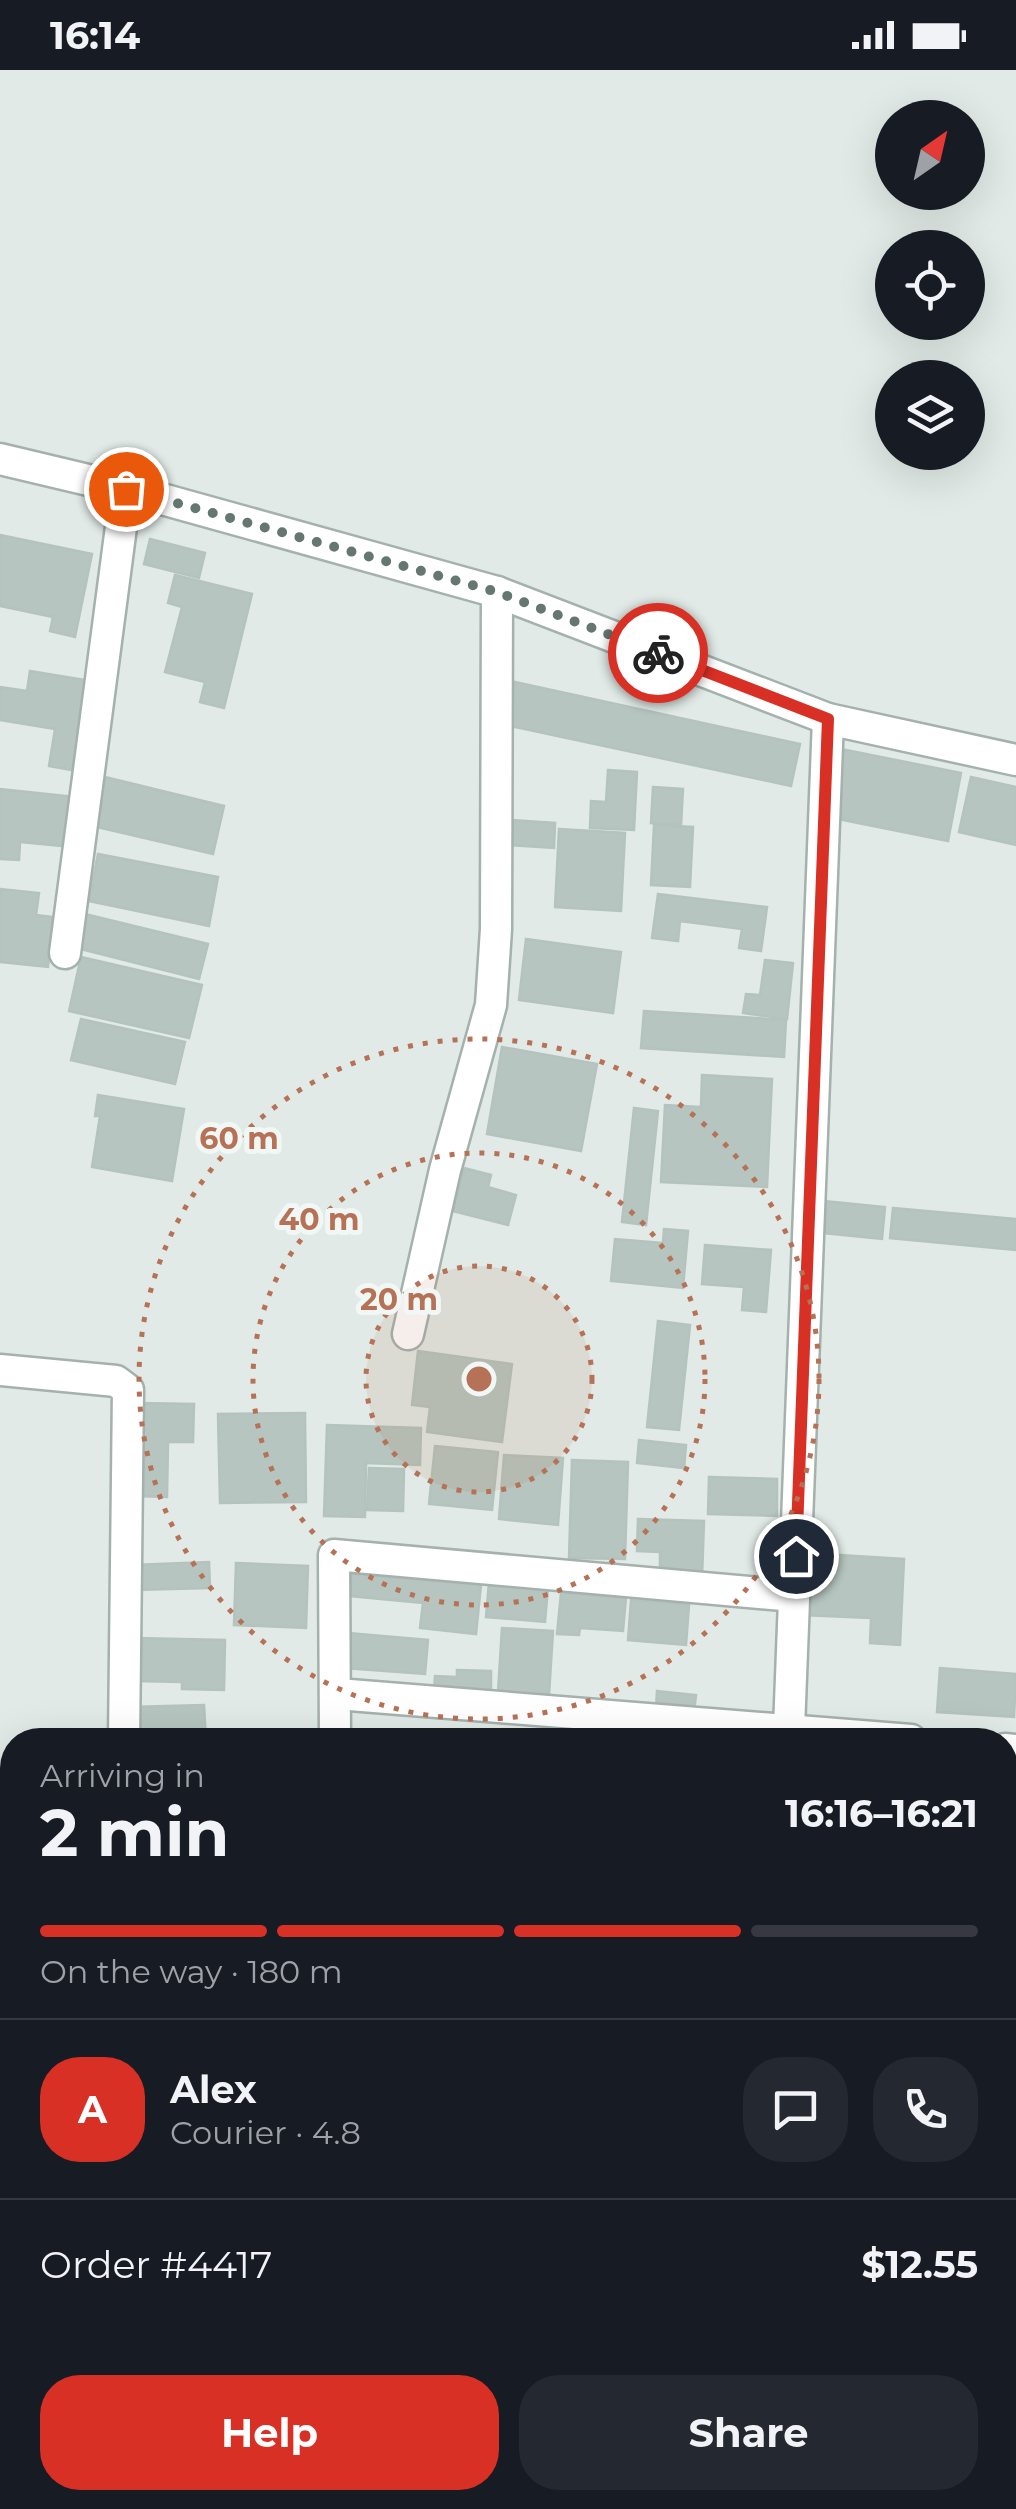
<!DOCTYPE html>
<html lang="en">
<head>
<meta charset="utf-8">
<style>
  :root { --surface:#171b24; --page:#242831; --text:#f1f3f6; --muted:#9ea1a6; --line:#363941; --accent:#d93025 }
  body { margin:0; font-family:Montserrat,sans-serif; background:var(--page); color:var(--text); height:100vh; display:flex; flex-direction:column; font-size:38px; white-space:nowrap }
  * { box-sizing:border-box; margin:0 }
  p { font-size:32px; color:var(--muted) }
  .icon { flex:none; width:55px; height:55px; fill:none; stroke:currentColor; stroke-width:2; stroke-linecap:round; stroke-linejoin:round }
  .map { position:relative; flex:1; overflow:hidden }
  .sheet { position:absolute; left:0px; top:1658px; width:1018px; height:782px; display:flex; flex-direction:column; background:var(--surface); border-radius:40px 40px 0 0; box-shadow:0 10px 40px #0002 }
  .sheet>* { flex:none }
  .needle { width:65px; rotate:34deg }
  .tools { position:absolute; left:875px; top:30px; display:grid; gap:20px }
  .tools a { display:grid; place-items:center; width:110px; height:110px; border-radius:50%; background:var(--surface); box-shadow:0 10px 40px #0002; font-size:50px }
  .pin { position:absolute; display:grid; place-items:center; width:85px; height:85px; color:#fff; margin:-42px; border:5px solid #fff; border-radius:50%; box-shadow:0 2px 10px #0007 }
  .courier { position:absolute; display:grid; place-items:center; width:100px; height:100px; margin:-50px; border:8px solid #d93025; border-radius:50%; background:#fff; color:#222; box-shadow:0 2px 12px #0007 }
  .head em { font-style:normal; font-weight:700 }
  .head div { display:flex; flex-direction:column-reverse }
  .head { display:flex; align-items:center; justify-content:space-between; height:170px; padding:0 40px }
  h1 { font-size:65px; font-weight:700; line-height:75px }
  .bar { display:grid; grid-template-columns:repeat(4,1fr); gap:15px 10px; align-content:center; height:120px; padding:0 40px }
  .bar i { height:12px; border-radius:8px; background:var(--line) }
  .bar .on { background:var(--accent) }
  .bar p { grid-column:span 4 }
  .line { display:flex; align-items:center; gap:25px; padding:0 40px; border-top:2px solid var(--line) }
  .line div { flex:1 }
  .round { display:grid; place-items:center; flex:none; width:105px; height:105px; border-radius:40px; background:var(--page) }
  .button { display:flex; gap:20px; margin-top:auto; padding:20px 40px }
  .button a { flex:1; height:115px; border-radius:40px; background:var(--accent); color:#fff; font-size:40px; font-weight:700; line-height:115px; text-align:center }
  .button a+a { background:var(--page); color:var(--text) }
  .status { display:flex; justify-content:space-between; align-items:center; height:70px; padding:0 50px; background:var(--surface); direction:ltr }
  .status svg { height:28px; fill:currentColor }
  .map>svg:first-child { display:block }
  .building { fill:#b6c5bf; stroke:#b4c3bd; stroke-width:2.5 }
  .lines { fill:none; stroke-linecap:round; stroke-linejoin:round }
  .minor-casing { stroke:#a4b1ad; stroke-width:35 }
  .minor { stroke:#fff; stroke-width:30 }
  .done { stroke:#657772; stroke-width:10; stroke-dasharray:0 18 }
  .route { stroke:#d93025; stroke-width:12 }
  .ring { fill:none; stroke:#b67256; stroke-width:5; stroke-dasharray:5 10 }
  .centre { fill:#b67256; stroke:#f1f7f4; stroke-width:5 }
  .ring-label { font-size:30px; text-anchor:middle; font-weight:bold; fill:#b67256; stroke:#f1f7f4; stroke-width:10; stroke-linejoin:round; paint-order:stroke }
</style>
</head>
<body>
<div class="status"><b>16:14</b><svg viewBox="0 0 49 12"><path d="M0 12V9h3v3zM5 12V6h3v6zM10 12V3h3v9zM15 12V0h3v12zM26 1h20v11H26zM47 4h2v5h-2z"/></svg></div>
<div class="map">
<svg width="1016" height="2439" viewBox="0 0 1016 2439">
  <rect width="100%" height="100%" fill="#e1eae6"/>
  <g class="building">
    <polygon points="0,465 92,484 75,567 50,561 53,547 0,536"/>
    <polygon points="150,469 205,483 199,508 144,494"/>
    <polygon points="175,505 252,524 224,638 200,632 205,612 165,602 182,537 168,533"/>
    <polygon points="30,601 91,611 77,701 49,696 55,659 0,650 0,617 27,621"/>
    <polygon points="515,612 800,674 791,716 506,655"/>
    <polygon points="841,679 961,703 948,771 828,747"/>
    <polygon points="608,700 637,702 634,760 590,758 591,731 606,732"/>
    <polygon points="105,707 224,736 213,784 93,756"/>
    <polygon points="971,707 1016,717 1016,775 959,762"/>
    <polygon points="653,717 683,719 681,755 651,753"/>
    <polygon points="0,719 76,727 71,777 20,772 19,790 0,789"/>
    <polygon points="511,750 555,753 554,778 509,775"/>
    <polygon points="654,755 693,757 690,817 651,815"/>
    <polygon points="559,759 625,763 621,841 555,837"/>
    <polygon points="98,784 218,807 209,856 89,831"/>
    <polygon points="0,819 39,823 36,845 53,847 48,897 0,892"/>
    <polygon points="658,824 767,837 761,881 739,878 742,859 680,851 678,871 652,868"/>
    <polygon points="85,844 208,874 199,909 77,878"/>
    <polygon points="526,869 621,882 613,943 519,930"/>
    <polygon points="81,887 202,915 189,968 69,941"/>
    <polygon points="765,890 793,893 787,949 743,943 746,924 760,925"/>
    <polygon points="644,941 786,950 784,987 641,978"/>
    <polygon points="81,949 185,972 175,1014 71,990"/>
    <polygon points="502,977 597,994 581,1081 487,1064"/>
    <polygon points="702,1005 772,1009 767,1117 661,1112 665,1035 701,1037"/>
    <polygon points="98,1025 184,1039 172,1111 92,1097 100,1046 95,1046"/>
    <polygon points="634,1038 658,1041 646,1155 622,1152"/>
    <polygon points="464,1098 491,1105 488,1117 516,1125 508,1155 453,1141"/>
    <polygon points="814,1130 885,1137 882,1169 811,1162"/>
    <polygon points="893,1138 1016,1149 1016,1180 890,1168"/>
    <polygon points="664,1159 688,1161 683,1218 611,1211 615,1169 663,1173"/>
    <polygon points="705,1175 771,1180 766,1242 742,1240 744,1217 702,1214"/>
    <polygon points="658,1251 690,1255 679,1360 647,1357"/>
    <polygon points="418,1281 512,1294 502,1372 427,1362 430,1337 412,1335"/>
    <polygon points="139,1333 194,1334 193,1372 168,1372 167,1427 137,1426"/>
    <polygon points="305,1343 306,1432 220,1433 218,1344"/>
    <polygon points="327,1355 421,1358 420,1395 366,1393 365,1447 324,1446"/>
    <polygon points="639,1370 686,1375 684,1398 637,1393"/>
    <polygon points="435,1376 498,1382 492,1440 429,1434"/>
    <polygon points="504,1385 563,1388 558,1455 499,1449"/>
    <polygon points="572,1390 628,1392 625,1489 569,1488"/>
    <polygon points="369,1398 404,1399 403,1441 367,1440"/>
    <polygon points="709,1407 777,1409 777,1446 708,1444"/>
    <polygon points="638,1449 704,1451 702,1508 660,1507 660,1482 637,1481"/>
    <polygon points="806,1483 904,1489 900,1575 870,1573 871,1548 803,1545"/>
    <polygon points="209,1492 210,1518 134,1520 133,1495"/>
    <polygon points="236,1493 308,1496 306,1558 234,1555"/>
    <polygon points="352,1504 481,1515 476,1564 420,1558 423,1533 350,1526"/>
    <polygon points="489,1512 548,1517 545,1552 486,1547"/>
    <polygon points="561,1523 626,1528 623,1561 580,1558 579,1565 557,1564"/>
    <polygon points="631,1530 689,1535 686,1575 628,1570"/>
    <polygon points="502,1558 553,1561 549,1625 498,1622"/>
    <polygon points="348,1563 428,1570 425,1604 345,1598"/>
    <polygon points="135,1568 225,1570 224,1620 182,1619 182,1612 135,1611"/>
    <polygon points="940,1598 1016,1604 1014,1647 937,1642"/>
    <polygon points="457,1600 491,1601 491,1623 434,1621 435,1606 457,1607"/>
    <polygon points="657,1621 696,1625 694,1642 656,1638"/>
    <polygon points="204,1635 206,1670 130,1670 129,1637"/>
    <rect x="0" y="1992" width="12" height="66"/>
    <polygon points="17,2428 115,2428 113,2439 15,2439"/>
  </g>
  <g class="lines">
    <g class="minor-casing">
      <g id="minor">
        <polyline points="0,389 126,419 497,522 828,649 1016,690"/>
        <polyline points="65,883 126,419"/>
        <polyline points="408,1264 445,1100 491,935 496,859 497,522"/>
        <polyline points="0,1300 116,1311 128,1320 124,1670"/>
        <polyline points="337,1624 911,1670"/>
        <polyline points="789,1659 828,649"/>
        <polyline points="335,1670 334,1485 794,1526"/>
        <polyline points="1005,1679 1016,1680"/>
        <polyline points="0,1951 12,1951"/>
        <polyline points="1005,2198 1016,2198"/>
      </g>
    </g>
    <use href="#minor" class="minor"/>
  </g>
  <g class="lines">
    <polyline class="done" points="126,419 497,522 658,583"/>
    <polyline class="route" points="658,583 828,649 796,1486"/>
  </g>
  <circle cx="479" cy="1309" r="113" fill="#b67256" fill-opacity=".12"/>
  <g class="ring">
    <circle cx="479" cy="1309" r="113"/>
    <circle cx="479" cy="1309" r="226"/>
    <circle cx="479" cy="1309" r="340"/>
  </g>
  <circle cx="479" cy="1309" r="15" class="centre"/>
  <g class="ring-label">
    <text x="239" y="1079">60 m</text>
    <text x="319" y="1160">40 m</text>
    <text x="399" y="1240">20 m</text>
  </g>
</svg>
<div class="tools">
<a><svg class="needle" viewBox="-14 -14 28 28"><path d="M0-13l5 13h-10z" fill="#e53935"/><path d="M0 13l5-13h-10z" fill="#9ea1a6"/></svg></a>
<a><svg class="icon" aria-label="locate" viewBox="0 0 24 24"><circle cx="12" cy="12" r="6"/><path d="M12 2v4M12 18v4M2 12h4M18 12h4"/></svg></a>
<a><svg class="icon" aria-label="layers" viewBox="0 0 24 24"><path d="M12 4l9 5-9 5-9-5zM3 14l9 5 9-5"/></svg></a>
</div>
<div class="pin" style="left:126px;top:419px;background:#ea580c"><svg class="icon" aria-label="bag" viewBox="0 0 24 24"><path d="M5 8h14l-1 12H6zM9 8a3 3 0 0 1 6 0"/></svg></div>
<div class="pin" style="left:796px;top:1486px;background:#1f2937"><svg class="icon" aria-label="home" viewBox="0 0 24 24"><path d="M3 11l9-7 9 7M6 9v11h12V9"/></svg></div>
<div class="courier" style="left:658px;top:583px"><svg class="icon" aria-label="bike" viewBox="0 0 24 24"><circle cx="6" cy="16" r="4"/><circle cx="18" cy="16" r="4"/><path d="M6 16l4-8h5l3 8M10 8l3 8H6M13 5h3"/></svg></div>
<section class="sheet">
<div class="head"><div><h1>2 min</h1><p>Arriving in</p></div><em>16:16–16:21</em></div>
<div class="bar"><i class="on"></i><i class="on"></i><i class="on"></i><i></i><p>On the way · 180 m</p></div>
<div class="line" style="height:180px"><b class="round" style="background:var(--accent);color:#fff">A</b><div><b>Alex</b><p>Courier · 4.8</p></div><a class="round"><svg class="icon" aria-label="chat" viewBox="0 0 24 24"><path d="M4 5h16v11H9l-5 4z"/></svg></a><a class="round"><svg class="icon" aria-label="phone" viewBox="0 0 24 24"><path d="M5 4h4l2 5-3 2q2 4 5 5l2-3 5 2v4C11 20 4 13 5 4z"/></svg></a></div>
<div class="line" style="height:130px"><div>Order #4417</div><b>$12.55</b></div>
<div class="button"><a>Help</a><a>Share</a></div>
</section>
</div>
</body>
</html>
